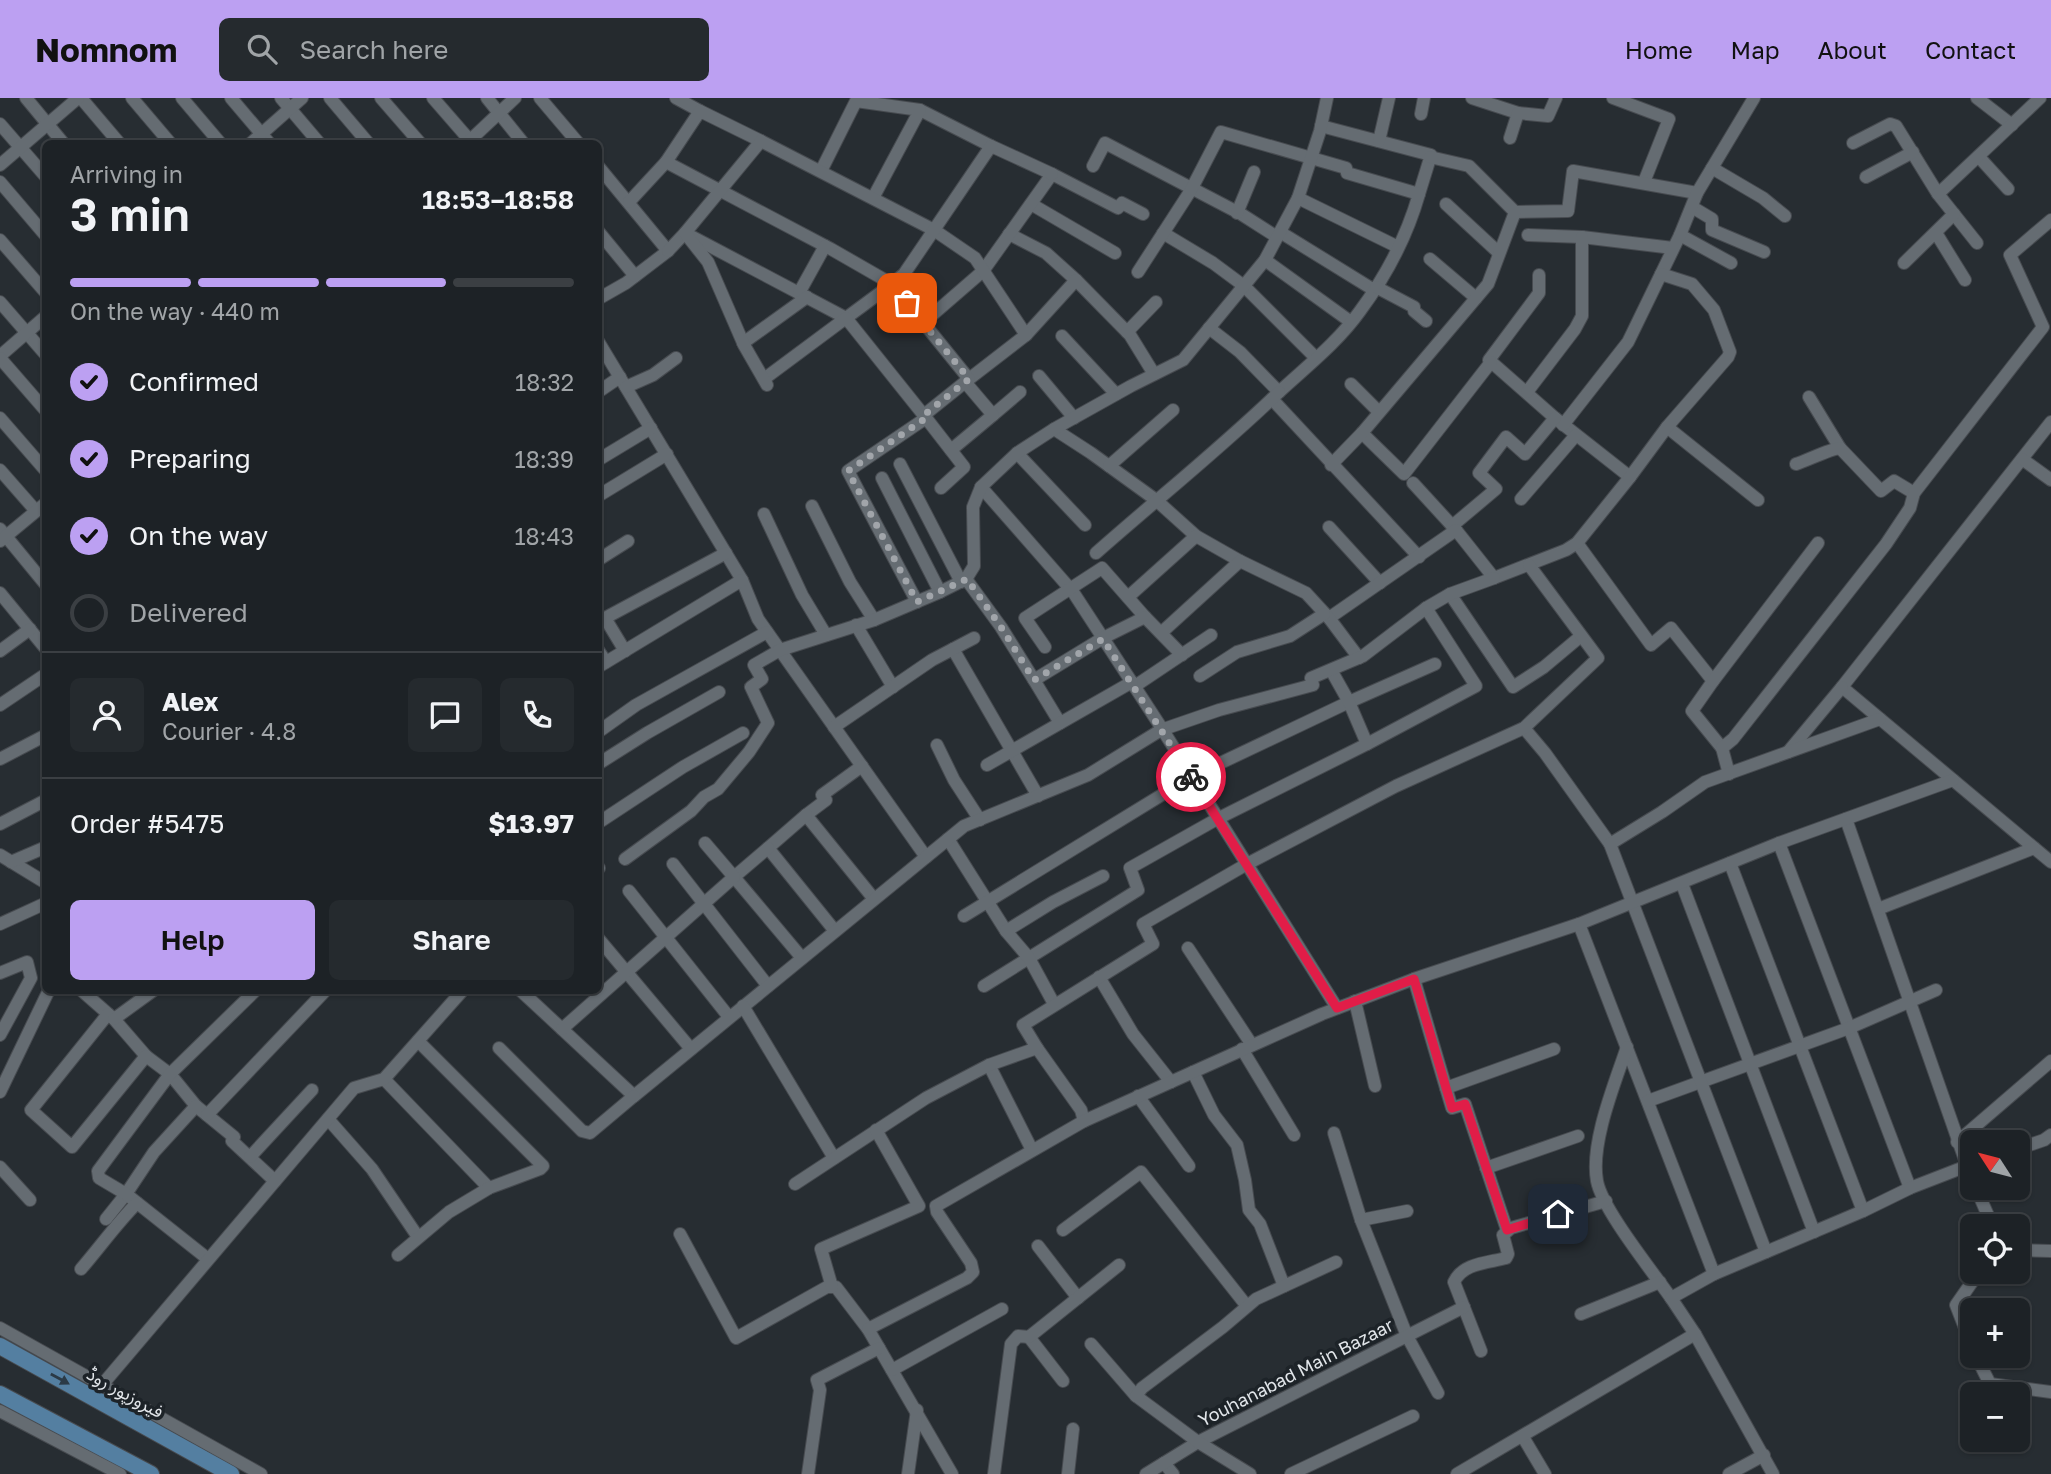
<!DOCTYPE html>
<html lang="en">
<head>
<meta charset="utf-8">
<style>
  :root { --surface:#1d2226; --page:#252a2e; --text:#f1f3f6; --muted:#a0a4a7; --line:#3b3f43; --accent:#bca0f2 }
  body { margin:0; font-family:"Golos Text","Noto Sans Arabic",sans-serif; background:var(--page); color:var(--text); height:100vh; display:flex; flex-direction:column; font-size:26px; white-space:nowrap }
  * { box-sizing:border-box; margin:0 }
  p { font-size:23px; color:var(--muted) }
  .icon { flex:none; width:38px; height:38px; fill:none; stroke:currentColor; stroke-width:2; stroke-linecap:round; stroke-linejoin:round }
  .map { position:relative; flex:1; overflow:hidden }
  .panel { position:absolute; left:42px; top:42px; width:560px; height:854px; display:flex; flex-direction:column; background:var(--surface); border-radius:10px; box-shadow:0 2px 5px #0004,0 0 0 2px var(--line) }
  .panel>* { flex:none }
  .needle { width:46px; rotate:306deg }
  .fabs { position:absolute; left:1960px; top:1032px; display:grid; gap:14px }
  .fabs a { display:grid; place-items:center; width:70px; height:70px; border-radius:10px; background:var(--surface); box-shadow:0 2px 5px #0004,0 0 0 2px var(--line); font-size:35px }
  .pin { position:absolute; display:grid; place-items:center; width:60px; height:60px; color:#fff; margin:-30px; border-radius:14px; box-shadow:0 4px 10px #0006 }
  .courier { position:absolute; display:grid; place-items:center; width:70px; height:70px; margin:-35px; border:5px solid #e11d48; border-radius:50%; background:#fff; color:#222; box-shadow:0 2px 9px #0007 }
  .headline em { font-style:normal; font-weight:600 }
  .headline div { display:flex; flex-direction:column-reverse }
  .headline { display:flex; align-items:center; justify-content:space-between; height:119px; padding:0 28px }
  h1 { font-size:46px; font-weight:600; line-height:52px }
  .bar { display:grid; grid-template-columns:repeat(4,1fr); gap:10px 7px; align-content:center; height:84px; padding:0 28px }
  .bar i { height:9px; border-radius:5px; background:var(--line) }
  .bar .selected { background:var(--accent) }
  .bar p { grid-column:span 4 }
  .line { display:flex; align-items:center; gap:18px; padding:0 28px; border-top:2px solid var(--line) }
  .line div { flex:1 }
  .round { display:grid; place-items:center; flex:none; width:74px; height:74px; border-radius:10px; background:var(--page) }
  ol { padding:0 28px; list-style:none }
  li { display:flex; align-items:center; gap:21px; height:77px }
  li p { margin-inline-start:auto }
  li .icon { padding:7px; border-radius:50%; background:var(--accent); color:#111; stroke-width:4 }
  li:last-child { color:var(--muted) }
  li i { width:38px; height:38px; border:4px solid var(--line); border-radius:50% }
  .action { display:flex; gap:14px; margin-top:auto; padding:14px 28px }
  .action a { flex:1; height:80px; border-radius:10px; background:var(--accent); color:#111; font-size:28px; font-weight:600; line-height:80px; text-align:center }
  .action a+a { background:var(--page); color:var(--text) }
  header { display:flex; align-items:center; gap:42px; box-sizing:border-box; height:98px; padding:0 35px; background:var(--accent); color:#111 }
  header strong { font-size:33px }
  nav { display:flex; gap:38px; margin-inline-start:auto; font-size:24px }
  .search { width:490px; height:63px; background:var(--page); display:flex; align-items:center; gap:18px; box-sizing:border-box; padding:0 24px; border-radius:10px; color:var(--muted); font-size:26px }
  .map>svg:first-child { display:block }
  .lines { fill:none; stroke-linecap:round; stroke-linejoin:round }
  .minor-casing { stroke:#474b50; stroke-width:14 }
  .major-casing { stroke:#474b50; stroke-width:18 }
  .minor { stroke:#656c72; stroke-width:12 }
  .major { stroke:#547fa1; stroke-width:16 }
  .oneway { fill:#2b3a46 }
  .done { stroke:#a1a5aa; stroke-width:7; stroke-dasharray:0 12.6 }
  .route { stroke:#e11d48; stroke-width:9 }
  .labels { text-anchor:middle; stroke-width:7; stroke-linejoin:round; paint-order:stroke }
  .street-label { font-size:18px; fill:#e2e6ea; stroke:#1d2328 }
</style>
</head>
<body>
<header>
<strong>Nomnom</strong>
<div class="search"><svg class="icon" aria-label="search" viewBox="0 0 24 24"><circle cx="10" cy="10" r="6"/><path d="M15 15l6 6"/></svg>Search here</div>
<nav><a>Home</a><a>Map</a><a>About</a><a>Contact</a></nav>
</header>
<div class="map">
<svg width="2051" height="1376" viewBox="0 0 2051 1376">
  <rect width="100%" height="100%" fill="#272d32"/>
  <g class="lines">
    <g class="minor-casing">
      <g id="minor">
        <polyline points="26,0 64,46"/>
        <polyline points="81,0 120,46"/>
        <polyline points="132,0 171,46"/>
        <polyline points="182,0 221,46"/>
        <polyline points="231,0 270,46"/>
        <polyline points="281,0 320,46"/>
        <polyline points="330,0 369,46"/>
        <polyline points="381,0 421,46"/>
        <polyline points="433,0 473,46"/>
        <polyline points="487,0 524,46"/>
        <polyline points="540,0 579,46"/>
        <polyline points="676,0 700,13"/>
        <polyline points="1472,0 1518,15"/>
        <polyline points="1613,0 1669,21 1644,84"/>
        <polyline points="1977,0 2012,27"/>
        <polyline points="920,12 991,48"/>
        <polyline points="1421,16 1424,0"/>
        <polyline points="0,26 46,79"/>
        <polyline points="1321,28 1431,57 1419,96"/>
        <polyline points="1510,40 1518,15 1548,18 1556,0"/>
        <polyline points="1379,43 1389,0"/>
        <polyline points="1853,45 1890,26 1896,28 1938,96 1977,145"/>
        <polyline points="250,46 302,0"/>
        <polyline points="466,46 515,0"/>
        <polyline points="1979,59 2008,91"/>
        <polyline points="666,64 700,13 761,43"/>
        <polyline points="0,67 78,0"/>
        <polyline points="598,68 668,153 626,185 598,201"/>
        <polyline points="1093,68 1105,45 1241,116 1277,139"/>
        <polyline points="1712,70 1763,100 1785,118"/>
        <polyline points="821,73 856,3 920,12 873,100"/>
        <polyline points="1866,79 1913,54"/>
        <polyline points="0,84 46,138"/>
        <polyline points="1938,96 2040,0"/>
        <polyline points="1298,100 1398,149"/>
        <polyline points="629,104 666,64 831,151 892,186 846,220 685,135 668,153"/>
        <polyline points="1031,106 1115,155"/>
        <polyline points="1446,106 1499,155"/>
        <polyline points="1692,109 1712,121 1712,132 1764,154"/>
        <polyline points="1515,114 1568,113 1573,73 1697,95"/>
        <polyline points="1237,115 1254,74"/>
        <polyline points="598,133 635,178"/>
        <polyline points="1280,134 1374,192"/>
        <polyline points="1163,135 1213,165 1244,188 1316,260"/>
        <polyline points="1936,135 1965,182"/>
        <polyline points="1009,136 1046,155 1076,182 1130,237 1154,276"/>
        <polyline points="1528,137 1582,139 1673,150"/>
        <polyline points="1680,137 1731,165"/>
        <polyline points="0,142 46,195"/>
        <polyline points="1430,161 1476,200"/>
        <polyline points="1265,162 1351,224"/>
        <polyline points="1904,165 1954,116"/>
        <path d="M1138,174L1191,92L1221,34L1346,70L1347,75L1419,96C1407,138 1386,178 1360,213C1338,244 1306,269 1279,294L1240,254L1209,230"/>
        <polyline points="1539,177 1539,195 1489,262 1555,320 1630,379"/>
        <polyline points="1376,189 1414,209 1414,213 1426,223"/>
        <polyline points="799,195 825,148"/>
        <polyline points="0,204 46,257"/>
        <polyline points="923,225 983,173 1052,76 1118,110 1122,105 1143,116"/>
        <polyline points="1127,234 1156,204"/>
        <polyline points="1026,237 1076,182"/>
        <polyline points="1062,238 1116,296"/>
        <polyline points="598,243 742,482 758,521 926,759"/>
        <polyline points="743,245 807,199"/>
        <polyline points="0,258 46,218"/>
        <polyline points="0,260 46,313"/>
        <polyline points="1039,278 1074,320"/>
        <polyline points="764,281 846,220 926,320"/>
        <polyline points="1351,286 1379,314"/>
        <polyline points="767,287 744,247 708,164 685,135 761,43 934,132 975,160 1026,237 969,281"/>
        <polyline points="626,289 653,277 676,260"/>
        <polyline points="598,294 620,279"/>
        <polyline points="1527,294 1575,231 1582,218 1582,139"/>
        <polyline points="1809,299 1840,350"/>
        <polyline points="1272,301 1419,459"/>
        <polyline points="924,317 969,281 892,186 904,176 991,48 1052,76"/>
        <polyline points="993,317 1020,294"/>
        <polyline points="0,320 46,373"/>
        <polyline points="2051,324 1842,589 2051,764"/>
        <polyline points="1563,327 1628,244 1680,137 1697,95 1754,0"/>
        <polyline points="1667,329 1758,402"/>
        <polyline points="1054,331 1091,355 1156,402 1196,438 1240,463"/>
        <polyline points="1362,335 1404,376 1491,264"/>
        <polyline points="951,352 993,317 965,284"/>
        <polyline points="1017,355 1085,427"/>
        <polyline points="2022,361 2051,382"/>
        <polyline points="598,362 651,330"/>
        <polyline points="900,366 961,484"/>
        <path d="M1796,366C1808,362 1830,351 1840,350L1881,393L1894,383L1914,395"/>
        <polyline points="1331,367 1362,335 1488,186 1515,114 1469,68 1430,59"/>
        <polyline points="1109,368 1173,312"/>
        <polyline points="0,372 36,413"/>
        <polyline points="882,380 940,494"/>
        <polyline points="1413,385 1456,432"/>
        <polyline points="981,389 1073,494 1159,626 1337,910"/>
        <polyline points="598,398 667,356"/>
        <polyline points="1521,401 1576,337"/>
        <polyline points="812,408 850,484 874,522"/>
        <polyline points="764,416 802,497 826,537"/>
        <polyline points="1452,428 1496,391 1479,375 1506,339 1525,356 1555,320"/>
        <polyline points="1329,429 1380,485"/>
        <polyline points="0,431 46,487"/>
        <polyline points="0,443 46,405"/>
        <polyline points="1577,445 1651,547 1671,530 1713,583 1692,613 1722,650"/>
        <path d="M1096,455C1157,401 1220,351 1279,294"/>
        <polyline points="598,462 628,443"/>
        <polyline points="966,481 1001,529 1034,582"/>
        <polyline points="0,495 46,551"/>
        <polyline points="1450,496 1513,589 1544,569 1581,538"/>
        <polyline points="1128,499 1196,438"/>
        <polyline points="917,504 848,373 926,320 964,369 941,390"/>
        <polyline points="1329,520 1456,432 1494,480 1566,452 1577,445 1630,379 1667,329 1728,259 1730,254 1714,212 1692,186 1661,176"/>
        <polyline points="856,527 893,589"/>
        <polyline points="1161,535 1240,463 1306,495 1329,520 1359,560"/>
        <polyline points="1045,549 1025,520 1102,470 1145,519"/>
        <polyline points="953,551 1038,698"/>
        <polyline points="598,552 606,564"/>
        <polyline points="0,553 30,531"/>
        <polyline points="625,553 605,520 726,455"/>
        <polyline points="598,569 742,482"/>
        <polyline points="1200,578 1237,554 1290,538 1324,516"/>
        <polyline points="1713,583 1818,445"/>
        <polyline points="1135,588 1211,537"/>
        <polyline points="0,607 46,576"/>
        <polyline points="1060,625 1034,582 1103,540 1145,519 1182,557"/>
        <polyline points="834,629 932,562 974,540"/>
        <polyline points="1524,630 1545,655 1610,746"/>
        <polyline points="598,634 636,607 767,534"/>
        <polyline points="1367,646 1476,588 1426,510"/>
        <polyline points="937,647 954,682 980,722"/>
        <polyline points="1788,654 1842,589"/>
        <polyline points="0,661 46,637"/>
        <polyline points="598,666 647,635 719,594"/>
        <polyline points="987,667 1132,584"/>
        <polyline points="862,668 822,697 826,702 806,717 874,801"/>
        <polyline points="1729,676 1722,650 1733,641 1886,446 1910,410 1914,395 2043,229 2010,157 2051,122"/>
        <polyline points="806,717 768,750 835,833"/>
        <polyline points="1846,721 1972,1082"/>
        <polyline points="598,725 683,669 743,635"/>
        <polyline points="0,726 46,702"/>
        <polyline points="948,741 1006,833"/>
        <polyline points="1779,745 1910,1090"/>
        <polyline points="768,750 734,779 802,860"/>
        <polyline points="0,757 46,785"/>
        <polyline points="625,761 691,713 704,699 718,691 749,654 768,625 751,589 762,581 754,567 780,552 874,522 940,494 966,481 974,468 973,409 981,389 1017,355 1054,331 1131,288 1183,262 1265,162 1298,100 1320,33 1327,0"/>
        <polyline points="11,764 46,749"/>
        <polyline points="1730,765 1863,1113"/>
        <polyline points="673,766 768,888"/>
        <polyline points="598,771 599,770"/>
        <polyline points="1682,786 1814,1134"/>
        <polyline points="629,793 729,919"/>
        <polyline points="1878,811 2034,750"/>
        <polyline points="964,818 1191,679 1349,604 1435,566"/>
        <polyline points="0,826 46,805"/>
        <polyline points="1579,826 1714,1176"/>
        <polyline points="598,840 691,951"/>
        <polyline points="1188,850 1252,947"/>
        <polyline points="0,875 27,864 31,880 0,937"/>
        <polyline points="1099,879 1133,936 1171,984"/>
        <polyline points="1414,881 1446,990 1554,951"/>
        <polyline points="984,888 1138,792 1130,770 1217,721 1367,646 1349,604 1331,572"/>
        <polyline points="81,892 114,921 146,958 170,976 196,1008 234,1039 232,1043 275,1083"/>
        <polyline points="520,892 634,998 964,728 1088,677 1161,632 1219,612 1313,587 1311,580 1363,558 1426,510 1450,496 1494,480"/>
        <polyline points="1355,903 1375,988"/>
        <polyline points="1054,906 1029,860 1006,833 1053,804 1103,778"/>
        <polyline points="743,908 834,1060"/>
        <polyline points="108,916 31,1012 72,1049 146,958"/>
        <polyline points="114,921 154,892"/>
        <polyline points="562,931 734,779 705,745"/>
        <path d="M1627,949C1615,985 1590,1045 1597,1083C1602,1111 1653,1174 1671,1200"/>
        <polyline points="499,950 582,1033 590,1035 634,998"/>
        <polyline points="1037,950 1081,1012 1084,1023"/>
        <polyline points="1242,951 1294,1037"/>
        <polyline points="989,967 1032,1052"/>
        <polyline points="1193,974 1214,1017 1237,1047 1245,1082 1249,1112 1260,1126 1284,1188"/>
        <polyline points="384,981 489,1090"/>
        <polyline points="1446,990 1452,1010 1465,1006 1507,1132"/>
        <polyline points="0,994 49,892"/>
        <polyline points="1138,998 1189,1068"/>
        <polyline points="1648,1003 1849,930 1936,892"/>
        <polyline points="207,1017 326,892"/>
        <polyline points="328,1021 372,1071 418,1139"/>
        <polyline points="1334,1035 1361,1122"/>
        <polyline points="1957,1044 2051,963"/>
        <polyline points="2018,1051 2044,1042 2051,1037"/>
        <polyline points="250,1059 312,992"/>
        <polyline points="0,1069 30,1102"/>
        <polyline points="1486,1070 1578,1038"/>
        <polyline points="795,1086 926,1000 989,967 1037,950 1023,927 1153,846 1143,826 1247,766 1396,688 1524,630 1598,560 1529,467"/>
        <polyline points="1976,1090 1993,1129"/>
        <polyline points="1407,1113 1361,1122 1407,1238 1438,1295"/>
        <polyline points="106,1121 126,1096 154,1054 196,1008"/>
        <polyline points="1063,1132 1141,1074 1246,1207"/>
        <polyline points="680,1136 736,1240 827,1189 836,1189 868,1231 952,1376"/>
        <polyline points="1038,1148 1078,1200"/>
        <polyline points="2018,1152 2051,1153"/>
        <polyline points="1766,1154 1610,746 1662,714 1705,684 1880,621"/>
        <polyline points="398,1157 449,1114 489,1090 540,1071 543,1068 418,943"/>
        <polyline points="208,1161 126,1096 99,1080 98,1073 170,976 256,892"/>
        <path d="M81,1171C100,1149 117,1125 137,1105"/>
        <polyline points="832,1189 821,1151 919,1108 876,1032"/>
        <polyline points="1581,1216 1660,1184"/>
        <polyline points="0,1230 261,1376"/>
        <polyline points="868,1231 967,1180 973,1174 971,1165 937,1114 936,1108 1084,1023 1322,916 1414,881 1579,826 1779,745 1953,682"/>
        <polyline points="1029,1239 1063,1283"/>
        <polyline points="1091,1246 1136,1298"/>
        <polyline points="1972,1248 1956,1207 1979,1174"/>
        <path d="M1481,1253L1454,1184C1463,1165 1487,1165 1506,1160L1508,1156L1503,1137L1511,1130L1606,1103"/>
        <polyline points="1976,1258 1990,1286 2051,1294"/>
        <polyline points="892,1272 1002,1211"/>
        <polyline points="102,1287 354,990 384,981 463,892"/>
        <polyline points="0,1313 120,1376"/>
        <polyline points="1523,1339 1545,1376"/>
        <polyline points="1164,1365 1173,1376"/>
        <polyline points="808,1376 820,1292 817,1282 879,1250"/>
        <polyline points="908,1376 917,1312"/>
        <polyline points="994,1376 1011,1246 1018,1238 1029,1239 1119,1167"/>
        <polyline points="1068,1376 1073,1331"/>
        <polyline points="1146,1376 1198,1344 1464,1209"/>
        <polyline points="1250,1376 1198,1344 1136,1298 1142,1290 1223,1229 1256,1201 1336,1164"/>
        <polyline points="1291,1376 1413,1318"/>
        <polyline points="1457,1376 1695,1236"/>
        <polyline points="1729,1376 1764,1357"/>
        <polyline points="1773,1376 1695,1236 1671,1200 1714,1176 1863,1113 1910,1090 1972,1066"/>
      </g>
    </g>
    <g class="major-casing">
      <g id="major">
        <polyline points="0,1248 231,1376"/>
        <polyline points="0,1296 151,1376"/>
      </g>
    </g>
    <use href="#minor" class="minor"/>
    <use href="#major" class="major"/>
  </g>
  <defs><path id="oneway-solid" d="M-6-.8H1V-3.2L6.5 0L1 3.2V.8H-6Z" transform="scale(1.75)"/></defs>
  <use class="oneway" href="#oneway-solid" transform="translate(60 1281) rotate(29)"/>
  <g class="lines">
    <polyline class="done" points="907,205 969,281 924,317 926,320 848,373 917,504 967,481 1001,529 1034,582 1103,541 1191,679"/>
    <polyline class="route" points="1191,679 1337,910 1414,881 1452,1010 1465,1006 1507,1132 1558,1116"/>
  </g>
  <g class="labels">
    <g class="street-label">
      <text transform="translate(1296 1275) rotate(-27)" y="6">Youhanabad Main Bazaar</text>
      <text transform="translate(125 1295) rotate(29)" y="6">فیروزپور روڈ</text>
    </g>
  </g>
</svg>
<div class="fabs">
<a><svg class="needle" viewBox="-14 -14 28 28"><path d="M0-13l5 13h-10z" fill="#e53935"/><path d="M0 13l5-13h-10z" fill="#a0a4a7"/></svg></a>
<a><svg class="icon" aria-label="locate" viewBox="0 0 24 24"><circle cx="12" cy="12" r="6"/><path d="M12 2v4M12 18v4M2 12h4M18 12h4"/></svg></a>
<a>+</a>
<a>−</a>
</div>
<div class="pin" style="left:907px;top:205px;background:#ea580c"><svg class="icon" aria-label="bag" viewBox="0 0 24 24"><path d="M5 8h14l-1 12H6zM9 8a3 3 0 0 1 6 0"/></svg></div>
<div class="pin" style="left:1558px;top:1116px;background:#1f2937"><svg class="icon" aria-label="home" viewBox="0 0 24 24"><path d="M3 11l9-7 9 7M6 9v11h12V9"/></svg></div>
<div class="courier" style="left:1191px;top:679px"><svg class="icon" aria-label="bike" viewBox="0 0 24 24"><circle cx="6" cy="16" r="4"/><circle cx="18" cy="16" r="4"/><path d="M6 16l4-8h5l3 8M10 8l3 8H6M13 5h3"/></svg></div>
<section class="panel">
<div class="headline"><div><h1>3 min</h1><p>Arriving in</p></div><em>18:53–18:58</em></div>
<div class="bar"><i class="selected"></i><i class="selected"></i><i class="selected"></i><i></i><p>On the way · 440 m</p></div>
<ol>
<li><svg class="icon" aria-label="check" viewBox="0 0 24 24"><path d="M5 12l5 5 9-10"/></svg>Confirmed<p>18:32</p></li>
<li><svg class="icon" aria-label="check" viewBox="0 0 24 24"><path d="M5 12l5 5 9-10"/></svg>Preparing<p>18:39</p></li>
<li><svg class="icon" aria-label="check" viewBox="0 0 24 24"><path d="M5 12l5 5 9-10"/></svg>On the way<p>18:43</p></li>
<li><i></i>Delivered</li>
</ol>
<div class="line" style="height:126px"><a class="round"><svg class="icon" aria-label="person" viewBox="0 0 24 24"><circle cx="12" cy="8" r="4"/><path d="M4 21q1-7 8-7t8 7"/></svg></a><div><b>Alex</b><p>Courier · 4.8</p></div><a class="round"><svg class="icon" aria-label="chat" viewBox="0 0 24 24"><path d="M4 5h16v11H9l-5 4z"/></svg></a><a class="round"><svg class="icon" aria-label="phone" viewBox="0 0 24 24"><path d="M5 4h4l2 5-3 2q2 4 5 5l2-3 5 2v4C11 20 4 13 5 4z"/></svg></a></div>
<div class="line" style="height:91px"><div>Order #5475</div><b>$13.97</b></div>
<div class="action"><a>Help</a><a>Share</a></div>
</section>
</div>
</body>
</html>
